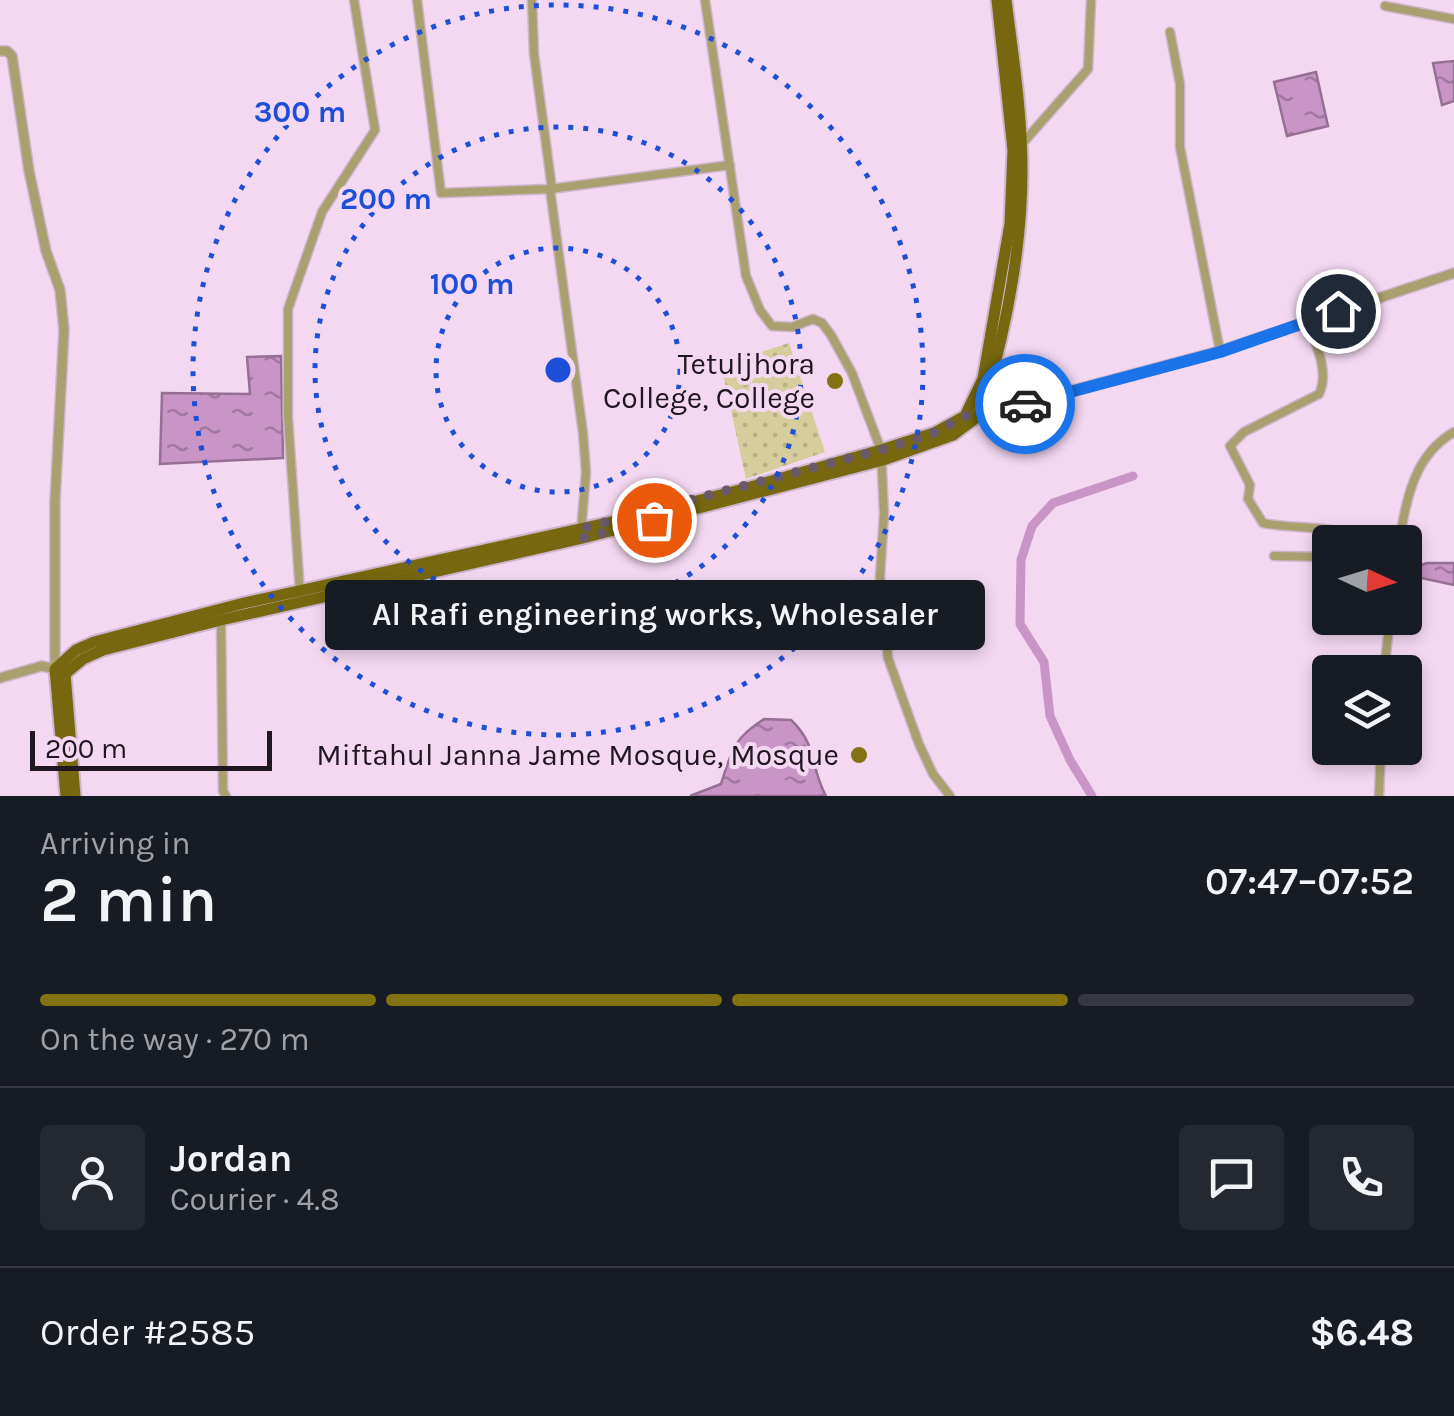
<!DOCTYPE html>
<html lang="en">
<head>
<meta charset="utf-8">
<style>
  :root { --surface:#171b24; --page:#242831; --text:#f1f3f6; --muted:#9ea1a6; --line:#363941; --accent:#837112 }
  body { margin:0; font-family:Karla,sans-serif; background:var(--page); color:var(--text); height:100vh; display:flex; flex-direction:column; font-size:38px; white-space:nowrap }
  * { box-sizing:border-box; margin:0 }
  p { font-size:32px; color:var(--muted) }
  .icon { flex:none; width:55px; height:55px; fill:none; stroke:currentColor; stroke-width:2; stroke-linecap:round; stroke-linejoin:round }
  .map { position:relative; height:796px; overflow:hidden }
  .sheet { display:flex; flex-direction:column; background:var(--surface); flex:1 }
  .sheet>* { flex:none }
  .needle { width:65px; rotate:94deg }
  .controls { position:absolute; left:1312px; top:525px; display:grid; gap:20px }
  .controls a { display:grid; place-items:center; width:110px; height:110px; border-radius:10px; background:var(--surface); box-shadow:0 5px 15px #0003; font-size:50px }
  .scale { position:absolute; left:30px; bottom:25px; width:242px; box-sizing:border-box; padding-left:10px; border:5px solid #20161f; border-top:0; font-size:28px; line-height:35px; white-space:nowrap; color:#20161f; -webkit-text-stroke:8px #f4d8f2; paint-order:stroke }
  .pin { position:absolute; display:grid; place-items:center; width:85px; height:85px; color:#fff; margin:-42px; border:5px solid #fff; border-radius:50%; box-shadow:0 2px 10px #0007 }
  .courier { position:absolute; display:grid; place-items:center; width:100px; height:100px; margin:-50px; border:8px solid #1a73e8; border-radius:50%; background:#fff; color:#222; box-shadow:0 2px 12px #0007 }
  .bubble { position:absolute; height:70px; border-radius:10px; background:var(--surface); box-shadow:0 5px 15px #0003; font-size:32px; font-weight:600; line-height:70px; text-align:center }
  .overview em { font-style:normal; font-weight:600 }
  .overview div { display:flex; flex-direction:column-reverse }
  .overview { display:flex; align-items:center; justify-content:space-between; height:170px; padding:0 40px }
  h1 { font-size:65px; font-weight:600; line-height:75px }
  .bar { display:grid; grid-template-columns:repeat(4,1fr); gap:15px 10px; align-content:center; height:120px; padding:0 40px }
  .bar i { height:12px; border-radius:8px; background:var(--line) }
  .bar .selected { background:var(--accent) }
  .bar p { grid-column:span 4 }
  .line { display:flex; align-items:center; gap:25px; padding:0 40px; border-top:2px solid var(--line) }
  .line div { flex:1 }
  .round { display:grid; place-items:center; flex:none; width:105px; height:105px; border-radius:10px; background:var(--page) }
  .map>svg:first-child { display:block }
  .park { fill:url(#park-dots) }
  .water { fill:url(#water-ripples); stroke:#966f94; stroke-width:2.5 }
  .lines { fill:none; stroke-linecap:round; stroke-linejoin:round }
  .canal { stroke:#c895c6; stroke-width:9 }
  .minor-casing { stroke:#ceb5cc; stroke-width:11 }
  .tertiary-casing { stroke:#ceb5cc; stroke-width:12 }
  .primary-casing { stroke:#ceb5cc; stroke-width:15 }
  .minor { stroke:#aaa06f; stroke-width:8 }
  .tertiary { stroke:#aaa06f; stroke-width:9 }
  .primary { stroke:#77670e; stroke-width:11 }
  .done { stroke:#6a5a69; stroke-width:10; stroke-dasharray:0 18 }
  .route { stroke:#1a73e8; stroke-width:12 }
  .ring { fill:none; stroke:#1d4ed8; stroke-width:5; stroke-dasharray:5 10 }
  .poi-dot { fill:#837112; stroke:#f4d8f2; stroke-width:4 }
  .labels { text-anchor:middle; stroke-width:8; stroke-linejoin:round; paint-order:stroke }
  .poi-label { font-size:30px; fill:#20161f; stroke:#f4d8f2; text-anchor:end }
  .centre { fill:#1d4ed8; stroke:#f4d8f2; stroke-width:5 }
  .ring-label { font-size:30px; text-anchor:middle; font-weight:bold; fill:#1d4ed8; stroke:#f4d8f2; stroke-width:8; stroke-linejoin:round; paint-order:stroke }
</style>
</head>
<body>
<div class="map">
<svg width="1454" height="796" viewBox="0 0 1454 796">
  <defs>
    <pattern id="park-dots" width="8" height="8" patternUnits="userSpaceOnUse" patternTransform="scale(2.5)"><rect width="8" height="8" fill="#d7cd9c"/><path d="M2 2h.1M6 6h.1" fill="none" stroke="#b8af86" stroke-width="1.8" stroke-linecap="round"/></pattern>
    <pattern id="water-ripples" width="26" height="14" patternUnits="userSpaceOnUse" patternTransform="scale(2.5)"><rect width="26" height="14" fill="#c895c6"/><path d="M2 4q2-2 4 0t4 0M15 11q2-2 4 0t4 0" fill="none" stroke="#a279a0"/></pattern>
  </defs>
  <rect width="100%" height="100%" fill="#f4d8f2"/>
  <polygon class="park" points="789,343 825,452 746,479 721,365"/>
  <g class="water">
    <polygon points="1454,61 1454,101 1442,105 1433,63"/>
    <polygon points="1316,72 1328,126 1287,136 1274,82"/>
    <polygon points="281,356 283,458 160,464 162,393 250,394 247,357"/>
    <polygon points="1427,563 1454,563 1454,585 1412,576 1412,568"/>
    <path d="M909,583C932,586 929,607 935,625L895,634L889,599L894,587Z"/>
    <path d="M764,719L791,720C818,745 810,768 826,796H690L721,784C732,750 733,739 764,719Z"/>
  </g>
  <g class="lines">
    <polyline class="canal" points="1092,796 1070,760 1050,716 1044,662 1020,624 1021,560 1032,526 1053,503 1133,476"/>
    <g class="minor-casing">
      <g id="minor">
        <polyline points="417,0 441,193 550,189 730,165"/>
        <polyline points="532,0 534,54 552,189"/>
        <polyline points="705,0 746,276 760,310 772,326 792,327 813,319 822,323 831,335 852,373 881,450 884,514 880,577 888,658 919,744 933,774 950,796"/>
        <polyline points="1385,6 1454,19"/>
        <polyline points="1170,32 1180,84 1180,147 1220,351"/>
        <polyline points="1021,145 1088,69 1091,0"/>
        <polyline points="550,189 583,433 586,472 581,532"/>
        <path d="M1307,320C1315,343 1330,371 1319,394L1244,432L1230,446L1250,485L1248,499L1263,523C1294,530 1337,523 1363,542"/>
        <path d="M1399,542C1407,499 1413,456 1454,432"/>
        <polyline points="1274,556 1330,557"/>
        <polyline points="300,593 288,418 288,309 322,212 375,130 354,0"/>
        <polyline points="221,620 223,791 226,796"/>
        <polyline points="1384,672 1390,618"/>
        <polyline points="1379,796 1381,748"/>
      </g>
    </g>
    <g class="tertiary-casing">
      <g id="tertiary">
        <polyline points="0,51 7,51 12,56 29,171 46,251 60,290 64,330 55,501 55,669 42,666 0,678"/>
        <polyline points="973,417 1220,351 1454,273"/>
      </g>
    </g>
    <g class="primary-casing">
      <g id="primary">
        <path d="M65,674L83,659L103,650L221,620L583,538L883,460L953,435L977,417L985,400C1006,328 1022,245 1022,170C1022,113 1013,56 1006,0"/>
        <polyline points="65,674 75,796"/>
        <polyline points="66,796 55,669 76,650 94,642 244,603 634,517 740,490 881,450 934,433 965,416 983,379 1010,224 1013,150 997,0"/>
      </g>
    </g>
    <use href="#minor" class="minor"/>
    <use href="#tertiary" class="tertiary"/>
    <use href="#primary" class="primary"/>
  </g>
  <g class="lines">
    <polyline class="done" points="654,520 583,538 580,529 881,450 934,433 965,416 977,417 1025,404"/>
    <polyline class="route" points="1025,404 1220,352 1338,311"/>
  </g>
  <g class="ring">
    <circle cx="558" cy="370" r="122"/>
    <circle cx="558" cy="370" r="243"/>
    <circle cx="558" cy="370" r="365"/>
  </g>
  <g class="poi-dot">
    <circle cx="835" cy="381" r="10"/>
    <circle cx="859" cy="755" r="10"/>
  </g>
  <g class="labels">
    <g class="poi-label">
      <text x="815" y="374">Tetuljhora<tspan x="815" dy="34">College, College</tspan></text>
      <text x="839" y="765">Miftahul Janna Jame Mosque, Mosque</text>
    </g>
  </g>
  <circle cx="558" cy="370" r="15" class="centre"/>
  <g class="ring-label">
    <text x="300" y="122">300 m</text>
    <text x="386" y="209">200 m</text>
    <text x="472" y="294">100 m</text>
  </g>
</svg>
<div class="controls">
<a><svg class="needle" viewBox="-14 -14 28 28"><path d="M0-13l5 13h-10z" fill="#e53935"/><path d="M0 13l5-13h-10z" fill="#9ea1a6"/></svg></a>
<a><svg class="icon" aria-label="layers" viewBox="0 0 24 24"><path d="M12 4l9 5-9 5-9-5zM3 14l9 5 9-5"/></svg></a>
</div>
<div class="scale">200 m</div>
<div class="pin" style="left:654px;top:520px;background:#ea580c"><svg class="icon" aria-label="bag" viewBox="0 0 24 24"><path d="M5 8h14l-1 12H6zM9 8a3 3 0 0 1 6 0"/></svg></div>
<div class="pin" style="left:1338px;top:311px;background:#1f2937"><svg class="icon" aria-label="home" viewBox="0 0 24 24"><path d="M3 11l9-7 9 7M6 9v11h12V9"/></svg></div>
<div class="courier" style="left:1025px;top:404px"><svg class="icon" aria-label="car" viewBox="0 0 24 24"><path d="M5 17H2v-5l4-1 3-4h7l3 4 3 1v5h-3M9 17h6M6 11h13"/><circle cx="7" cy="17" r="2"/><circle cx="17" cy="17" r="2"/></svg></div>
<div class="bubble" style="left:325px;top:580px;width:660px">Al Rafi engineering works, Wholesaler</div>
</div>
<section class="sheet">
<div class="overview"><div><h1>2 min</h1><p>Arriving in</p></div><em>07:47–07:52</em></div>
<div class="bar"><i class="selected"></i><i class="selected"></i><i class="selected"></i><i></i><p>On the way · 270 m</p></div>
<div class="line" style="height:180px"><a class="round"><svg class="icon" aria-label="person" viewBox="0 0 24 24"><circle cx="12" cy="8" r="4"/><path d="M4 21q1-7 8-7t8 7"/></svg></a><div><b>Jordan</b><p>Courier · 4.8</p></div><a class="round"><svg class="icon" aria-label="chat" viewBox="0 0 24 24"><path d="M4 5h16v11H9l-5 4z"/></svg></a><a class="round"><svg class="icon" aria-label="phone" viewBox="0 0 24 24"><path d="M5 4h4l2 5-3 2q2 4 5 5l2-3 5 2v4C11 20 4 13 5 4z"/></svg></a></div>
<div class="line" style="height:130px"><div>Order #2585</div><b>$6.48</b></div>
</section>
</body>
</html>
